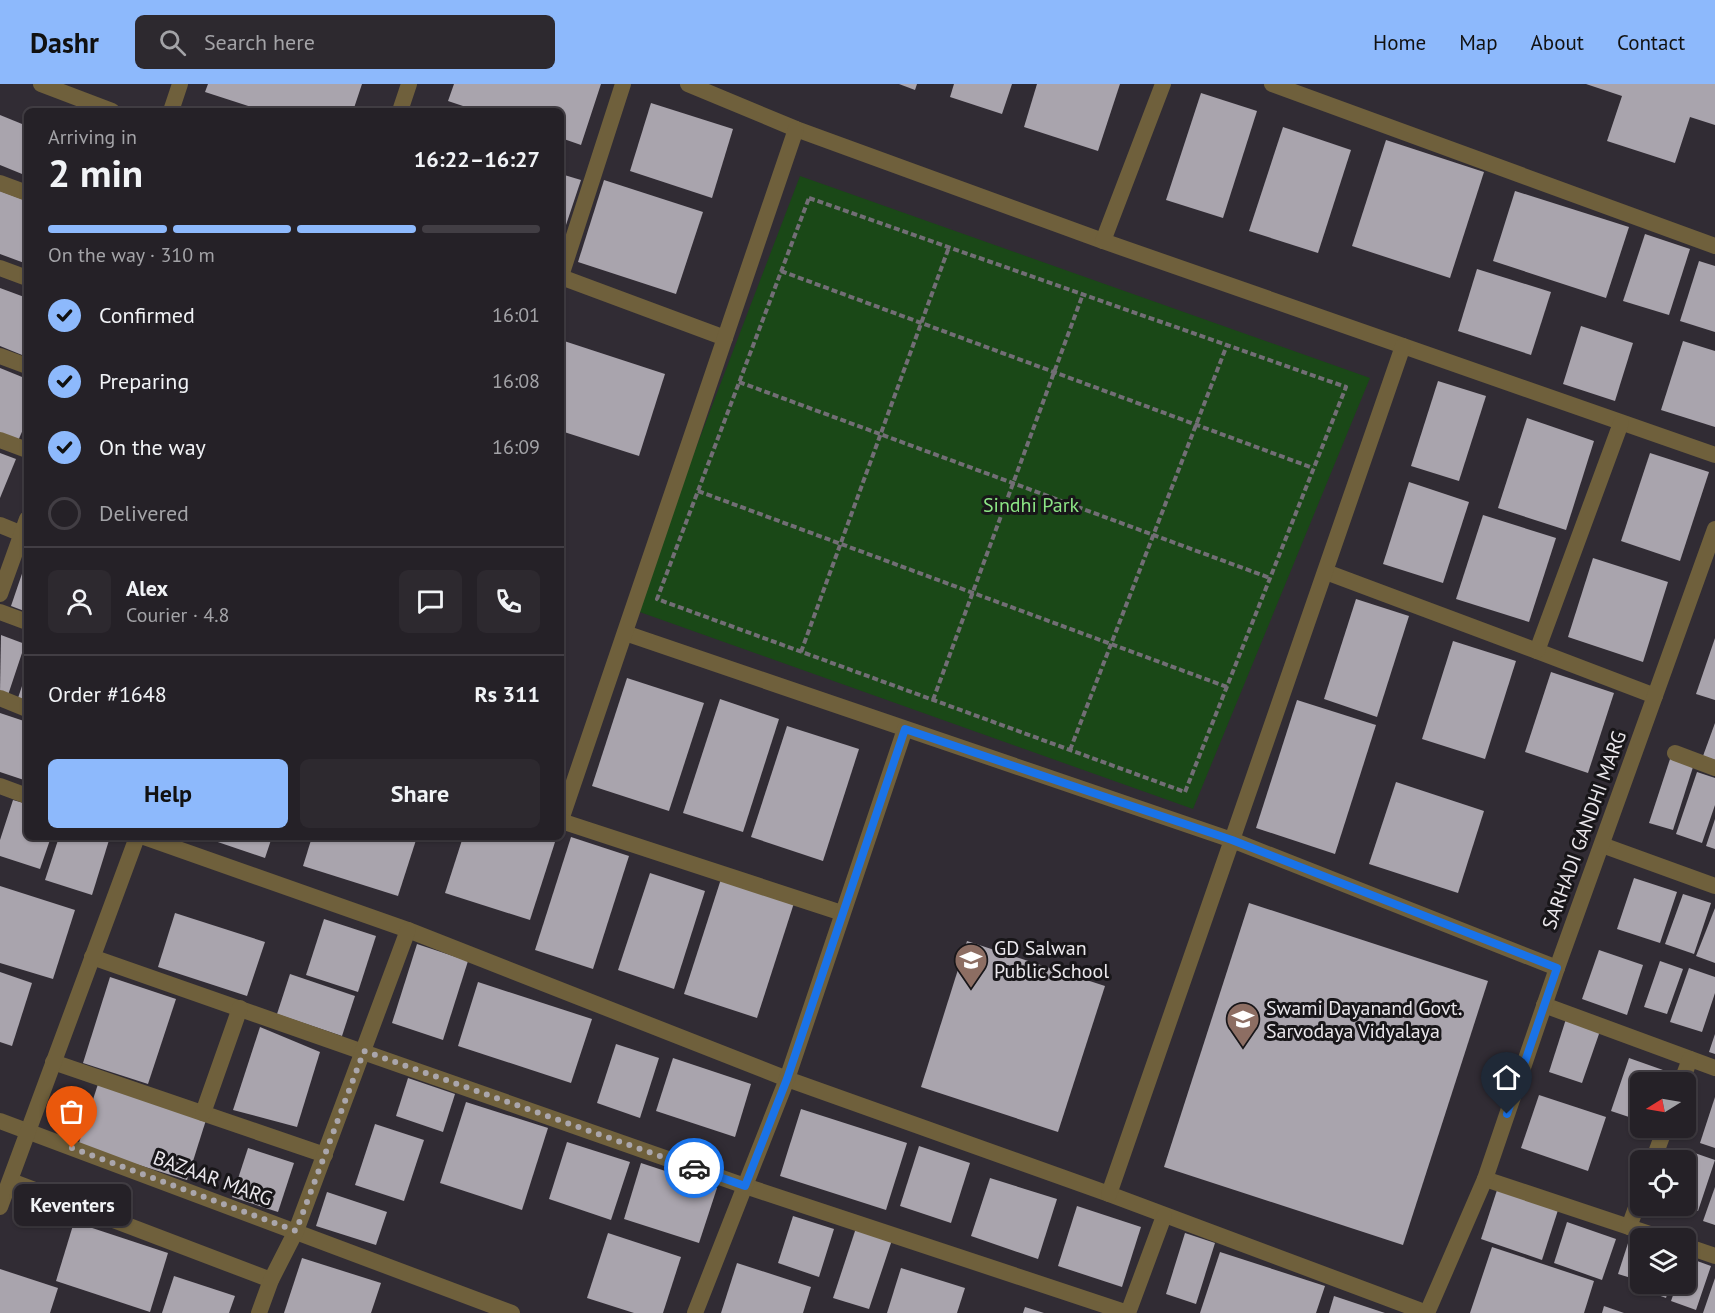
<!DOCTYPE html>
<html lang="en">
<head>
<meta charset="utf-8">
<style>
  :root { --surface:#252127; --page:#2d292f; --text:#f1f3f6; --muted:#a3a3a7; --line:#423e44; --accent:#8db9fc }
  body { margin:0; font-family:"PT Sans",sans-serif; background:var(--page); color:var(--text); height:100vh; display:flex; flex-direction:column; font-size:22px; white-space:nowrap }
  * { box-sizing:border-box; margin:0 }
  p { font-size:20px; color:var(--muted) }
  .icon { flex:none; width:33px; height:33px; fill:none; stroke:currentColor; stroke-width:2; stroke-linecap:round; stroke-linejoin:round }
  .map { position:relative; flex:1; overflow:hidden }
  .sheet { position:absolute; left:24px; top:24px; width:540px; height:732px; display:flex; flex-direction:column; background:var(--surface); border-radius:9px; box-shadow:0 2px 4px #0004,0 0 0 2px var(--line) }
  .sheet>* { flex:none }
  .needle { width:39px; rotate:259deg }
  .controls { position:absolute; left:1630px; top:988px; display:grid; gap:12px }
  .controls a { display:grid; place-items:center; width:66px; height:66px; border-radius:9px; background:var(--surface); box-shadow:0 2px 4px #0004,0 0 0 2px var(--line); font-size:30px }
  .pin { position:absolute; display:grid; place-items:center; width:51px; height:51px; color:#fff; margin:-62px -26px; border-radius:50% 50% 50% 0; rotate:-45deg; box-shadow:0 0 6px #0007 }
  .pin .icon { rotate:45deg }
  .courier { position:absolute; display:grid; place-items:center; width:60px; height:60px; margin:-30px; border:4px solid #1a73e8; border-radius:50%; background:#fff; color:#222; box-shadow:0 2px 8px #0007 }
  .bubble { position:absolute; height:42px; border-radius:9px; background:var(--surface); box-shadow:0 2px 4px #0004,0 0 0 2px var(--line); font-size:20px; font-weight:600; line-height:42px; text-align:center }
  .overview em { font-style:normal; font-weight:600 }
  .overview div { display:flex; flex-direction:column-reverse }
  .overview { display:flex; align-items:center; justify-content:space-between; height:102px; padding:0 24px }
  h1 { font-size:39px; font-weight:600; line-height:45px }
  .bar { display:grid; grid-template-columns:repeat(4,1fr); gap:9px 6px; align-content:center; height:72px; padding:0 24px }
  .bar i { height:8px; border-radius:4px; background:var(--line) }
  .bar .active { background:var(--accent) }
  .bar p { grid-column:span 4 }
  .line { display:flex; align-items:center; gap:15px; padding:0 24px; border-top:2px solid var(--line) }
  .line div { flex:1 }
  .round { display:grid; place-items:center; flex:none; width:63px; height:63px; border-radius:9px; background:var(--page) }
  ol { padding:0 24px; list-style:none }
  li { display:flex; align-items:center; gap:18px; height:66px }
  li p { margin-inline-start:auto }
  li .icon { padding:6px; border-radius:50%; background:var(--accent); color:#111; stroke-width:4 }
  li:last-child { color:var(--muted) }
  li i { width:33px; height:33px; border:3px solid var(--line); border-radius:50% }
  .action { display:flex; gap:12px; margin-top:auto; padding:12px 24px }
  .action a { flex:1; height:69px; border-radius:9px; background:var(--accent); color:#111; font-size:24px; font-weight:600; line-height:69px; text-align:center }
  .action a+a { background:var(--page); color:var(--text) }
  header { display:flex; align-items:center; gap:36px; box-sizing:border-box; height:84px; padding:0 30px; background:var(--accent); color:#111 }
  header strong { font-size:28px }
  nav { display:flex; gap:33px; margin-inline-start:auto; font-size:21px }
  .search { width:420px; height:54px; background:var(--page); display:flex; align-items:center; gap:15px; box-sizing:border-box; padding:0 21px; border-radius:9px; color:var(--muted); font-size:22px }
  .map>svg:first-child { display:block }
  .green { fill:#1a4817 }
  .building { fill:#a9a4ad }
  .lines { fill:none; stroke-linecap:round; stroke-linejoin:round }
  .path { stroke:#726e75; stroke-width:4; stroke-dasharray:6 3; stroke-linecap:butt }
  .service { stroke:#6f603c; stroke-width:16 }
  .minor { stroke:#6f603c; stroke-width:16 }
  .done { stroke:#aaa6ac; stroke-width:6; stroke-dasharray:0 10.8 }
  .route { stroke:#1a73e8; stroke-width:8 }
  .labels { text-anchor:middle; stroke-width:6; stroke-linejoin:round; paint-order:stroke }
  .park-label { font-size:20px; fill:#8ce485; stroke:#181619 }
  .street-label { font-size:20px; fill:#ebe8ed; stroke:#181619 }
  .poi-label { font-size:20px; fill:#ebe8ed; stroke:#181619; text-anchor:start }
</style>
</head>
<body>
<header>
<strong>Dashr</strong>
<div class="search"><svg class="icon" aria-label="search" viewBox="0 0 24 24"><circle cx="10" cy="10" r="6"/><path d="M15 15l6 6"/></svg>Search here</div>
<nav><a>Home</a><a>Map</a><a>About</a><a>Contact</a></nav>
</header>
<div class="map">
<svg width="1715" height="1229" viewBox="0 0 1715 1229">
  <rect width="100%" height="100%" fill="#312c34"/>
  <polygon class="green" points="800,92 1370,294 1193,725 634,526"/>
  <g class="building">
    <polygon points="208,0 362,0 353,27 264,27 205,8"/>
    <polygon points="454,0 601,0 581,61 561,54 561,27 478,27 448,17"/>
    <polygon points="899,0 917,0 915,6"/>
    <polygon points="954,0 1012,0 1002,30 950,13"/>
    <polygon points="1037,0 1120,0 1098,67 1024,43"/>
    <polygon points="1586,0 1715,0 1715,41 1690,33 1675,79 1607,57 1622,12"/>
    <polygon points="1201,9 1257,27 1223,134 1166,116"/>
    <polygon points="651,19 733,45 712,114 630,87"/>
    <polygon points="0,31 27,42 27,92 0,81"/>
    <polygon points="1283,43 1351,66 1318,169 1249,147"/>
    <polygon points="1386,56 1484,88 1450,194 1352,162"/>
    <polygon points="561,90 581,96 561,156"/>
    <polygon points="604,96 703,128 676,210 578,178"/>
    <polygon points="0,107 27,117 27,180 0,170"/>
    <polygon points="1515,107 1629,143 1606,214 1493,177"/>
    <polygon points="1645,150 1690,165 1669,231 1623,217"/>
    <polygon points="1699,177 1715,182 1715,248 1680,237"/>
    <polygon points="1477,185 1551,208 1531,271 1458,247"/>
    <polygon points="0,204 27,214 27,273 0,262"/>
    <polygon points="1581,242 1633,259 1615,317 1563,300"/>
    <polygon points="561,256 665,290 639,372 561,347"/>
    <polygon points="1683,257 1715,267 1715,343 1661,326"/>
    <polygon points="0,284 27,295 27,336 18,357 0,350"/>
    <polygon points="1438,297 1486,312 1459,397 1411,382"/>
    <polygon points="1527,334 1594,357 1566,446 1498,424"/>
    <polygon points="0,369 16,375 0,414"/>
    <polygon points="1650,369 1709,388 1680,477 1621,457"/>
    <polygon points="1409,398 1469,418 1443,499 1383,480"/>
    <polygon points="1483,431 1556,454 1529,538 1456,515"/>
    <polygon points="1593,474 1668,498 1643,578 1568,553"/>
    <polygon points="27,475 27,528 11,522"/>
    <polygon points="1356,515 1409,532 1377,633 1324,615"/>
    <polygon points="1,551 25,560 8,611 0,609"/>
    <polygon points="1715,554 1715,616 1696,610"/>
    <polygon points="1453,557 1516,577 1485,675 1422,655"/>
    <polygon points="27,587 27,617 18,614"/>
    <polygon points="1551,588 1614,609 1588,689 1525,668"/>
    <polygon points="627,594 704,619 669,727 592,702"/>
    <polygon points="720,615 779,635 743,748 683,729"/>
    <polygon points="1297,616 1376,641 1335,770 1256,744"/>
    <polygon points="0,629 27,638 27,697 0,688"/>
    <polygon points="1715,639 1715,676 1703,672"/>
    <polygon points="787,642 859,665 823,777 751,753"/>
    <polygon points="1670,675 1693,683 1673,746 1649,739"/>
    <polygon points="1697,688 1715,694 1715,721 1702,759 1676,750"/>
    <polygon points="1396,698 1484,727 1458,809 1369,780"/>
    <polygon points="13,716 27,720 27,753 51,753 40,785 0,772 0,756"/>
    <polygon points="1715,735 1715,765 1706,762"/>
    <polygon points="59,753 110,753 92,811 45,796"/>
    <polygon points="203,753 272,753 265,774"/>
    <polygon points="312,753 417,753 398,812 303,782"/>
    <polygon points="463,753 556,755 530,836 445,809"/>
    <polygon points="571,753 629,772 593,885 535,866"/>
    <polygon points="650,789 705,807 674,905 618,886"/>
    <polygon points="1634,794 1677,808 1660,859 1617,845"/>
    <polygon points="721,795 794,819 757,934 684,910"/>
    <polygon points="0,802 75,826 53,895 0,879"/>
    <polygon points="1683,810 1711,819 1694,870 1665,860"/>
    <polygon points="1249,819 1488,897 1403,1161 1164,1083"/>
    <polygon points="1715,824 1715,879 1696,872"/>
    <polygon points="175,829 265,858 247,912 158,883"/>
    <polygon points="324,835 376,852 358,908 306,891"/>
    <polygon points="967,857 1105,902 1058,1048 921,1003"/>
    <polygon points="417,860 468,877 443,956 392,939"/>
    <polygon points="1599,866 1643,881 1627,931 1582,915"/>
    <polygon points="1660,877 1683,885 1667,930 1644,923"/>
    <polygon points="1689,884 1715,893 1715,909 1702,948 1670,938"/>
    <polygon points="0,888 32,899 12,962 0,958"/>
    <polygon points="290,890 355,912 342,952 277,930"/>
    <polygon points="110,893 176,915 148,1000 83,979"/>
    <polygon points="478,898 592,935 571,999 458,962"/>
    <polygon points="1566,935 1600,947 1582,999 1549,988"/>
    <polygon points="260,943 320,968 297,1043 233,1026"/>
    <polygon points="1715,950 1715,970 1709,968"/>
    <polygon points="616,960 659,974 640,1034 597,1019"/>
    <polygon points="673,974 751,1000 735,1053 656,1027"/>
    <polygon points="1629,974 1663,986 1659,999 1641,999 1641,1037 1611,1027"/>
    <polygon points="408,994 455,1010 443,1048 396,1032"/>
    <polygon points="98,1000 206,1036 187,1096 78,1062"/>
    <polygon points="1539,1011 1606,1033 1588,1087 1521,1064"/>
    <polygon points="1715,1013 1715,1064 1700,1059"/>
    <polygon points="466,1018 548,1044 522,1126 440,1099"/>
    <polygon points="801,1025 907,1059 886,1126 780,1092"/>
    <polygon points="375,1040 424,1056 404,1117 355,1101"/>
    <polygon points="567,1058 630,1078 611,1136 549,1115"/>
    <polygon points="919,1062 970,1079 951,1139 900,1122"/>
    <polygon points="248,1064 294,1079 278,1128 232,1113"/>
    <polygon points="1686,1066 1715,1076 1698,1127 1686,1123 1686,1077 1683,1077"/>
    <polygon points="641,1079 717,1104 699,1159 624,1135"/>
    <polygon points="990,1094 1057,1115 1038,1175 971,1152"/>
    <polygon points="1498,1103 1559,1123 1542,1176 1481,1155"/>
    <polygon points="1715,1103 1715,1141 1703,1137"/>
    <polygon points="327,1108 387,1128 376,1161 316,1142"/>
    <polygon points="1077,1122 1141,1143 1122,1203 1058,1182"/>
    <polygon points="793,1132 834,1145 819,1193 778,1179"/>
    <polygon points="74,1138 168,1169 150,1228 56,1197"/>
    <polygon points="1567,1138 1616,1155 1602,1196 1554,1179"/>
    <polygon points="856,1144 892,1156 869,1225 833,1214"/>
    <polygon points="1632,1147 1641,1155 1641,1197 1618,1190"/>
    <polygon points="608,1149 681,1173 663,1229 634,1229 587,1214"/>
    <polygon points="1185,1149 1215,1159 1196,1220 1166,1210"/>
    <polygon points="1492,1163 1594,1197 1584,1229 1470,1229"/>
    <polygon points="1220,1168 1325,1202 1316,1229 1200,1229"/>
    <polygon points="1686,1173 1711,1182 1696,1226 1671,1217 1677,1200 1686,1200"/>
    <polygon points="302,1174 381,1199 371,1229 284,1229"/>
    <polygon points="737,1179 811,1203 803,1229 721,1229"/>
    <polygon points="901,1184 965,1204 957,1229 887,1229"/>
    <polygon points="0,1185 58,1204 50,1229 0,1229"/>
    <polygon points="174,1192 235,1212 229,1229 162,1229"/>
    <polygon points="1715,1194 1715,1229 1703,1229"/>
    <polygon points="1649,1200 1670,1200 1666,1214 1647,1207"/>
    <polygon points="1334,1212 1385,1229 1329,1229"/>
    <polygon points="1604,1222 1624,1229 1602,1229"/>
    <polygon points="1025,1223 1044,1229 1023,1229"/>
  </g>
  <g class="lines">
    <g class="path">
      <polygon points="809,114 1346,303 1185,708 657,515"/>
      <polyline points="781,187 1313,384"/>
      <polyline points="739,298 1270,494"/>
      <polyline points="698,407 1227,603"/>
      <polyline points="801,568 949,163"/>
      <polyline points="933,616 1083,210"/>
      <polyline points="1070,666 1227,261"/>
    </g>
    <polyline class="service" points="1537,567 1655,612"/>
    <g class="minor">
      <polyline points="41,0 112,27"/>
      <polyline points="688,0 796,45 1103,157"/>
      <polyline points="1163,0 1103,157 1715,371"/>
      <polyline points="1272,0 1715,162"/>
      <polyline points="171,27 180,0"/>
      <polyline points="400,27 409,0"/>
      <polyline points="0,99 27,109"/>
      <polyline points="0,184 27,194"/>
      <polyline points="561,192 623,0"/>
      <polyline points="561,193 725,254"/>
      <polyline points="0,272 27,282"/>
      <polyline points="0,356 27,366"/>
      <polyline points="0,441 27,452"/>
      <polyline points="1326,488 1537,567 1621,339"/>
      <polyline points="0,510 27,435"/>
      <polyline points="0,528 27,538"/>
      <polyline points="625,549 1232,756 1403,262"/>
      <polyline points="0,614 27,625"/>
      <polyline points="1675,669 1715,684"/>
      <polyline points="0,702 27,712"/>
      <polyline points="561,736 796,45"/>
      <polyline points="561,737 842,829"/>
      <polyline points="144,753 408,846 787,995 1109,1110 1427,1229"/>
      <polyline points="1602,761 1715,802"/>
      <polyline points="92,873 745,1102 1128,1229 1164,1132"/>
      <polyline points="1544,921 1715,984"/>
      <polyline points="53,978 325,1071"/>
      <polyline points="1681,999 1690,975"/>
      <polyline points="203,1029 240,924"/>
      <polyline points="0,1037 512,1229"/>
      <polyline points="1653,1077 1665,1044"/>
      <polyline points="1485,1095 1665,1155"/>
      <polyline points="11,1097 271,1196"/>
      <polyline points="1109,1110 1232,756 1557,884"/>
      <polyline points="0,1123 137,753"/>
      <polyline points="1629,1143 1641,1110"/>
      <polyline points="1686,1162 1715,1172"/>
      <polyline points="259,1229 271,1196 296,1147 408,846"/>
      <polyline points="695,1229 787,995 905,645"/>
      <polyline points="1427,1229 1485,1095 1557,884 1715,445"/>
    </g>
  </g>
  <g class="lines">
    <polyline class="done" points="72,1064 296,1147 364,967 694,1084"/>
    <polyline class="route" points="694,1084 745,1102 787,995 905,645 1232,756 1557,884 1507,1030"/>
  </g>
  <defs>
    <g id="school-pin" transform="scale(1.725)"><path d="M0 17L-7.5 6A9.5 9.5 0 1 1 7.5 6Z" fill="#8d6e63" stroke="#181619"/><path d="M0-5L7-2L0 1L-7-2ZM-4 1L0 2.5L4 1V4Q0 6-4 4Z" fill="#fff"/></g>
  </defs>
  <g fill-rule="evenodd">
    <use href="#school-pin" x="971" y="876"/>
    <use href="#school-pin" x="1243" y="935"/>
  </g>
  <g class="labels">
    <g class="park-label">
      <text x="1031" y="428">Sindhi Park</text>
    </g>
    <g class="street-label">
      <text transform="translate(1584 746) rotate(-70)" y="7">SARHADI GANDHI MARG</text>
      <text transform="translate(213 1094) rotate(20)" y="7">BAZAAR MARG</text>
    </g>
    <g class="poi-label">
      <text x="994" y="871">GD Salwan<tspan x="994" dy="23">Public School</tspan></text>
      <text x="1266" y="931">Swami Dayanand Govt.<tspan x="1266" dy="23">Sarvodaya Vidyalaya</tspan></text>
    </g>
  </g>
</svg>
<div class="controls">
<a><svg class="needle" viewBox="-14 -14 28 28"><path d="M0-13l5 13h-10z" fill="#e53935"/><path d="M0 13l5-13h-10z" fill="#a3a3a7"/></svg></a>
<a><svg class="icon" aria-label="locate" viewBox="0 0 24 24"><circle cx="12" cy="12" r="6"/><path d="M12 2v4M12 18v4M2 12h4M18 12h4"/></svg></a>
<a><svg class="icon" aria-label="layers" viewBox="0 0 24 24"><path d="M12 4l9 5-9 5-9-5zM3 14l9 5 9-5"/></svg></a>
</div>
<div class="pin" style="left:72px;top:1064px;background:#ea580c"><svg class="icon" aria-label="bag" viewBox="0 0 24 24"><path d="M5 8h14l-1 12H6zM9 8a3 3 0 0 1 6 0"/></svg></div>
<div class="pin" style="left:1507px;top:1030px;background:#1f2937"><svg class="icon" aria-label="home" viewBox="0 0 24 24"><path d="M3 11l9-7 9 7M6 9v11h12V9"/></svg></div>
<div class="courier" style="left:694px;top:1084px"><svg class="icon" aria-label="car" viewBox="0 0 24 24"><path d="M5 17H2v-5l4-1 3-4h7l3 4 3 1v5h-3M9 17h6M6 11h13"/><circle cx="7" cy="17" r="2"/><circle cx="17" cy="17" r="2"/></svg></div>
<div class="bubble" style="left:14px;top:1100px;width:117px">Keventers</div>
<section class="sheet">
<div class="overview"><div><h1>2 min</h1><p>Arriving in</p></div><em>16:22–16:27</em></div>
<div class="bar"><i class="active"></i><i class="active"></i><i class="active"></i><i></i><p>On the way · 310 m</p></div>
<ol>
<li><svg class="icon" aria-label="check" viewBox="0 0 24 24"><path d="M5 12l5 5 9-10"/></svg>Confirmed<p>16:01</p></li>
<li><svg class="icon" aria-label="check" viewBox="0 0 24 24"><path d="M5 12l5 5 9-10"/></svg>Preparing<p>16:08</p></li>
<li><svg class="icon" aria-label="check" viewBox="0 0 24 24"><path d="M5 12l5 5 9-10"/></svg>On the way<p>16:09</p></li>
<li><i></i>Delivered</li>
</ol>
<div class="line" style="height:108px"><a class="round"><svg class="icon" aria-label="person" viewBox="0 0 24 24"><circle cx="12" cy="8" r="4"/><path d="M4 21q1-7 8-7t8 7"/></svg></a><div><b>Alex</b><p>Courier · 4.8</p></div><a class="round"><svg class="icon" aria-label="chat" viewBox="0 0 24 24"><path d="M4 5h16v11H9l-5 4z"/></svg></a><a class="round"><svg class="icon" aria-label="phone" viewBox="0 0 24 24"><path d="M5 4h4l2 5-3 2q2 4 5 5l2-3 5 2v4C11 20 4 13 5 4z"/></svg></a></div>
<div class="line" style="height:78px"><div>Order #1648</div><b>Rs 311</b></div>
<div class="action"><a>Help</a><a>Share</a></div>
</section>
</div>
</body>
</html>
